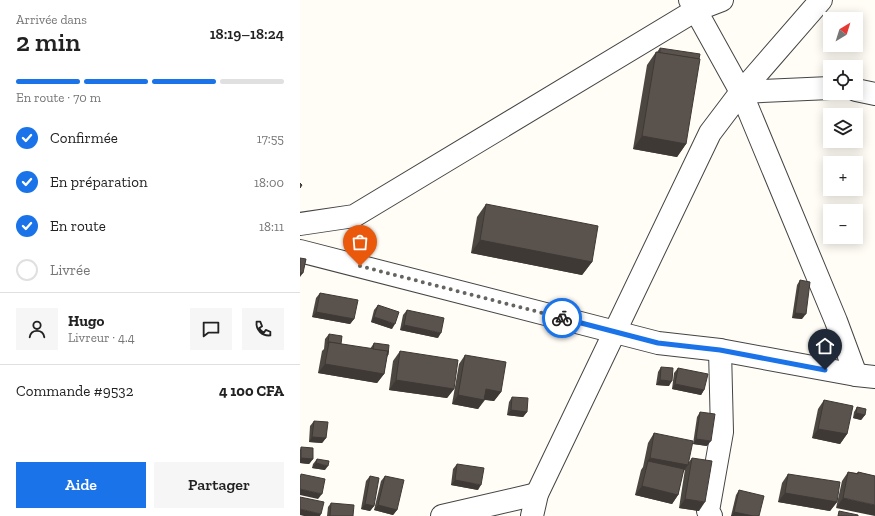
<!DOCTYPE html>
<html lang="fr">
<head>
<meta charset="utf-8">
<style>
  :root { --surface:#fff; --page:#f6f6f6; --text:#222; --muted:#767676; --line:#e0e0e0; --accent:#1a73e8 }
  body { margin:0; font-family:"Zilla Slab",serif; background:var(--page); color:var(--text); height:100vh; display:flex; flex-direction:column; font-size:15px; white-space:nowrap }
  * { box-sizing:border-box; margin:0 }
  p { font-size:13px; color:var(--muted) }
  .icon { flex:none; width:22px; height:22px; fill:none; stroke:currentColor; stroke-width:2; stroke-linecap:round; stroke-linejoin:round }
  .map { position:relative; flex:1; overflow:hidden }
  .side { display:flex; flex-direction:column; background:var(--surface); width:300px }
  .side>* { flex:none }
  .needle { width:26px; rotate:38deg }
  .fabs { position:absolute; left:523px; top:12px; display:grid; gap:8px }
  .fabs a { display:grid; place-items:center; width:40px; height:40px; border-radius:0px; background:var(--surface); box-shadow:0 2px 10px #0003; font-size:20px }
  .pin { position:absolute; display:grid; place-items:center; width:34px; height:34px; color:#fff; margin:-41px -17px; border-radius:50% 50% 50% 0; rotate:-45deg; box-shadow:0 0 4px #0007 }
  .pin .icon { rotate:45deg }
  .courier { position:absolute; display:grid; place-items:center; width:40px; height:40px; margin:-20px; border:3px solid #1a73e8; border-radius:50%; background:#fff; color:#222; box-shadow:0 1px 5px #0007 }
  .headline em { font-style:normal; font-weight:600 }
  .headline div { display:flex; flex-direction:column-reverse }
  .headline { display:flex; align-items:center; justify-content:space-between; height:68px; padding:0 16px }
  h1 { font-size:26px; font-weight:600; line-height:30px }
  .bar { display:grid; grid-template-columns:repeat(4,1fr); gap:6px 4px; align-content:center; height:48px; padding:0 16px }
  .bar i { height:5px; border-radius:3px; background:var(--line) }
  .bar .selected { background:var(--accent) }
  .bar p { grid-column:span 4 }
  .line { display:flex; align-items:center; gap:10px; padding:0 16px; border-top:1px solid var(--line) }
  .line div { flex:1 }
  .round { display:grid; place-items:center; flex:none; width:42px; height:42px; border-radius:0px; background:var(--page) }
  ol { padding:0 16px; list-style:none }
  li { display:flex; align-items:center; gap:12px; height:44px }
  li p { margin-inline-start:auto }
  li .icon { padding:4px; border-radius:50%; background:var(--accent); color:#fff; stroke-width:4 }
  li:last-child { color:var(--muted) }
  li i { width:22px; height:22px; border:2px solid var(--line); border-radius:50% }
  .button { display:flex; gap:8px; margin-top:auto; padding:8px 16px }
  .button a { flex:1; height:46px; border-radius:0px; background:var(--accent); color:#fff; font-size:16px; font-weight:600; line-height:46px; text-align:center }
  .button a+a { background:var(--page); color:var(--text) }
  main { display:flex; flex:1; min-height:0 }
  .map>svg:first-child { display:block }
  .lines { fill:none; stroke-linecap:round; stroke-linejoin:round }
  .minor-casing { stroke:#444; stroke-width:24 }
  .minor { stroke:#fff; stroke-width:22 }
  .wall { fill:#4d4742 }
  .shaded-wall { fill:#3f3936 }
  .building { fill:#5a524d; stroke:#3f3936 }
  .done { stroke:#646461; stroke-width:4; stroke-dasharray:0 7.2 }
  .route { stroke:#1a73e8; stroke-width:5 }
</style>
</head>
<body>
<main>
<section class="side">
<div class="headline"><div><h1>2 min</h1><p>Arrivée dans</p></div><em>18:19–18:24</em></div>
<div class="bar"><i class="selected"></i><i class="selected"></i><i class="selected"></i><i></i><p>En route · 70 m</p></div>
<ol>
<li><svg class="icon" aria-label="check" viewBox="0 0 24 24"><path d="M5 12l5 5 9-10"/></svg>Confirmée<p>17:55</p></li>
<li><svg class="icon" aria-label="check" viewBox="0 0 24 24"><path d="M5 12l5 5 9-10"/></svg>En préparation<p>18:00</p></li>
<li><svg class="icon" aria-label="check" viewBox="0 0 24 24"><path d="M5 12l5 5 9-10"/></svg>En route<p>18:11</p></li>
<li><i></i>Livrée</li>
</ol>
<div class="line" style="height:72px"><a class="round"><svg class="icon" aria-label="person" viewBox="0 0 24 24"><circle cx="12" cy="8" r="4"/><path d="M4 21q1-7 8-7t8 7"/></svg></a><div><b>Hugo</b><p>Livreur · 4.4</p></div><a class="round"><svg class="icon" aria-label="chat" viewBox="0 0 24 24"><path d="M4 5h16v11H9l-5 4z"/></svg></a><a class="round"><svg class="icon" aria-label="phone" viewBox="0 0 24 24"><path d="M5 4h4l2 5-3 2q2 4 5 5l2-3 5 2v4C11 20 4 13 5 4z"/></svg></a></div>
<div class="line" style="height:52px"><div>Commande #9532</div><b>4 100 CFA</b></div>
<div class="button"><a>Aide</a><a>Partager</a></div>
</section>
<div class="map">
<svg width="575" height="516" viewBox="0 0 575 516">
  <rect width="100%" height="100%" fill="#fffdf5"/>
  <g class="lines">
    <g class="minor-casing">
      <g id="minor">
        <polyline points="390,0 441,92 536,321 556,375"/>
        <polyline points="556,90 575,94"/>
        <polyline points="441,92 530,88"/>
        <polyline points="0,224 54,216 396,10 422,0"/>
        <polyline points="0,251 358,343 420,350 556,375 575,377"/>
        <polyline points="142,516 237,494"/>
        <polyline points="232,516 237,494 410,133 441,92 521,0"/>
        <polyline points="411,516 408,511 422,432 420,350"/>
      </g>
    </g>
    <use href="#minor" class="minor"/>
  </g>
  <g class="wall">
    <polygon points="360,48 386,144 377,157 333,149 347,65 356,52 357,52"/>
    <polygon points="186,204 292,262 282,275 171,253 177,217"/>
    <polygon points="500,280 502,319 492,318 497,285"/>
    <polygon points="20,293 54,319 50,324 12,317 16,298"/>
    <polygon points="78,305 92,329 71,322 74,310"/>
    <polygon points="107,310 138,338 100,330 103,315"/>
    <polygon points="29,334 41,344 70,349 74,343 88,355 87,357 84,374 77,383 18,373 22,351 24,349 25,339"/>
    <polygon points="100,351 154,389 147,398 89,390 93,361"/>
    <polygon points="165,355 201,392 194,401 185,400 178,409 152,404 159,364"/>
    <polygon points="361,367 369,386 356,385 358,372"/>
    <polygon points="378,368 404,390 401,395 372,389 374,373"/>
    <polygon points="212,397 227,412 223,417 207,415 209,402"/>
    <polygon points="524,400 547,434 540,444 512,438 518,409"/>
    <polygon points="557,407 565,415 561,420 553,418 554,412"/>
    <polygon points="400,412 407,446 393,444 397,417"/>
    <polygon points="14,421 26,438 22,443 9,442 10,426"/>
    <polygon points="354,433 388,463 392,458 399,511 379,508 385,469 383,472 378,495 372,504 335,495 341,470 343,467 348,443"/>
    <polygon points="1,447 13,459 9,464 0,463 0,450"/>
    <polygon points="17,459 25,470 12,468 13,464"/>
    <polygon points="157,464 178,490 151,485 153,469"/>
    <polygon points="548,472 557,473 558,472 575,476 536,508 542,481"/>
    <polygon points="488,474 537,502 530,511 478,502 482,483"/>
    <polygon points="70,476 74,506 70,511 61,509 66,481"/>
    <polygon points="85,476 97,510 93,515 74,510 81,481"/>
    <polygon points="439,490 459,516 431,516 436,495"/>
    <polygon points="31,503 53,516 27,516 28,507"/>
  </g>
  <g class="shaded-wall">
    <polygon points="342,136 386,144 377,157 333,149"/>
    <polygon points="180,240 292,262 282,275 171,253"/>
    <polygon points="0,273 3,273 0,277"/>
    <polygon points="16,312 54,319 50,324 12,317"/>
    <polygon points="495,313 506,314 502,319 492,318"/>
    <polygon points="74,317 95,324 92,329 71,322"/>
    <polygon points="104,325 141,333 138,338 100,330"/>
    <polygon points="25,364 84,374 77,383 18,373"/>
    <polygon points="96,380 154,389 147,398 89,390"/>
    <polygon points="360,380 372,381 369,386 356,385"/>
    <polygon points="375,384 404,390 401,395 372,389"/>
    <polygon points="186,389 201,392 194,401 181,399 184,400 178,409 152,404 158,395"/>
    <polygon points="211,410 227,412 223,417 207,415"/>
    <polygon points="556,413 565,415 561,420 553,418"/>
    <polygon points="518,429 547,434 540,444 512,438"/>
    <polygon points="12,437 26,438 22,443 9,442"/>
    <polygon points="396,439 411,441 407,446 393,444"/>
    <polygon points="1,458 13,459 9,464 0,463 0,459"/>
    <polygon points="350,458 388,465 381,475 347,461"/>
    <polygon points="16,463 28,466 25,470 12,468"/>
    <polygon points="155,480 181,485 178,490 151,485"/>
    <polygon points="342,486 378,495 372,504 335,495"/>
    <polygon points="0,489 22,494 18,499 0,495"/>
    <polygon points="485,493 537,502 530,511 478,502"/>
    <polygon points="543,498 575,505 575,516 536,508"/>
    <polygon points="385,499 405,502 399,511 379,508"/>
    <polygon points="65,504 74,506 70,511 61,509"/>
    <polygon points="78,505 97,510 93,515 74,510"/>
    <polygon points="0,509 21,514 20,516 4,516 0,515"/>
    <polygon points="434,512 453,516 431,516"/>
  </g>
  <g class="building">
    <polygon points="360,48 400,54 399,59 360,53"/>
    <polygon points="356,52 400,59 386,144 342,136"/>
    <polygon points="0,183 2,185 0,188"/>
    <polygon points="186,204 298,226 292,262 180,240"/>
    <polygon points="0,258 6,259 3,273 0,273"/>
    <polygon points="500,280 510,282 506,314 495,313"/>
    <polygon points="20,293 58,300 54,319 16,312"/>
    <polygon points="78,305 99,312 95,324 74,317"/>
    <polygon points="107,310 144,318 141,333 104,325"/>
    <polygon points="29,334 42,336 41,344 29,342 28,344"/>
    <polygon points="29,342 88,351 84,374 25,364"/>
    <polygon points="74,343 89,345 88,355 87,355 88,351 73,349"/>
    <polygon points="100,351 158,360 154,389 96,380"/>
    <polygon points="165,355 206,362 201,392 186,389 184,400 158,395"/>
    <polygon points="361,367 373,368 372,381 360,380"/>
    <polygon points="378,368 408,374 404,390 375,384"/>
    <polygon points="212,397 228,398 227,412 211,410"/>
    <polygon points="524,400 553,406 547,434 518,429"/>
    <polygon points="557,407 566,409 565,415 556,413"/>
    <polygon points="400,412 415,414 411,441 396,439"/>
    <polygon points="14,421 28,422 26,438 12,437"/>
    <polygon points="354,433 393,441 388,465 350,458"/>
    <polygon points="1,447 13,448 13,459 1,458"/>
    <polygon points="392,458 412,461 405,502 385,499"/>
    <polygon points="17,459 29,461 28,466 16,463"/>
    <polygon points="348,461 384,469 378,495 342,486"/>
    <polygon points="157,464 184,468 181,485 155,480"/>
    <polygon points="548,472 558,474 558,472 575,476 575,505 543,498"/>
    <polygon points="1,474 25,479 22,494 0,489 0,479"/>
    <polygon points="488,474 540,482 537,502 485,493"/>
    <polygon points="70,476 79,478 74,506 65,504"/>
    <polygon points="85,476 104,480 97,510 78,505"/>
    <polygon points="439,490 464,496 459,516 453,516 434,512"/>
    <polygon points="0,497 24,502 21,514 0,509"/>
    <polygon points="31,503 54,505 53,516 30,516"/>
    <polygon points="539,511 558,515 558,516 538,516"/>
  </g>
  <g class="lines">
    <polyline class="done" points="60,266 262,318"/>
    <polyline class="route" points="262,318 358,343 420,350 525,370"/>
  </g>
</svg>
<div class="fabs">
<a><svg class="needle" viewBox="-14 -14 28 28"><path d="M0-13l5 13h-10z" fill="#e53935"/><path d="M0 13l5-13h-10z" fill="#767676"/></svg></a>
<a><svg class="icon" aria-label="locate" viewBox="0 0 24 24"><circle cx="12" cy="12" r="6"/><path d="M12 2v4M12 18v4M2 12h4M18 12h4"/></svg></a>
<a><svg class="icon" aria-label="layers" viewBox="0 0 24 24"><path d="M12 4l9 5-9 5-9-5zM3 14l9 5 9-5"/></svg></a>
<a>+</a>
<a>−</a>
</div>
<div class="pin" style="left:60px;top:266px;background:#ea580c"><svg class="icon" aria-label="bag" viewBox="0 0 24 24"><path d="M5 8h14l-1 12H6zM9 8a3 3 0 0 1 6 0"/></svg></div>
<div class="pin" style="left:525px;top:370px;background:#1f2937"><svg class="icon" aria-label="home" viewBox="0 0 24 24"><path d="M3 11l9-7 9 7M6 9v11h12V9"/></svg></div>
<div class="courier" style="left:262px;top:318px"><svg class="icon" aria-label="bike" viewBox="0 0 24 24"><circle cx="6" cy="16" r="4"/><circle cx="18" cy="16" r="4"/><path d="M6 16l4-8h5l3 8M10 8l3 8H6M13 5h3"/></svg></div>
</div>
</main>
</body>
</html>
